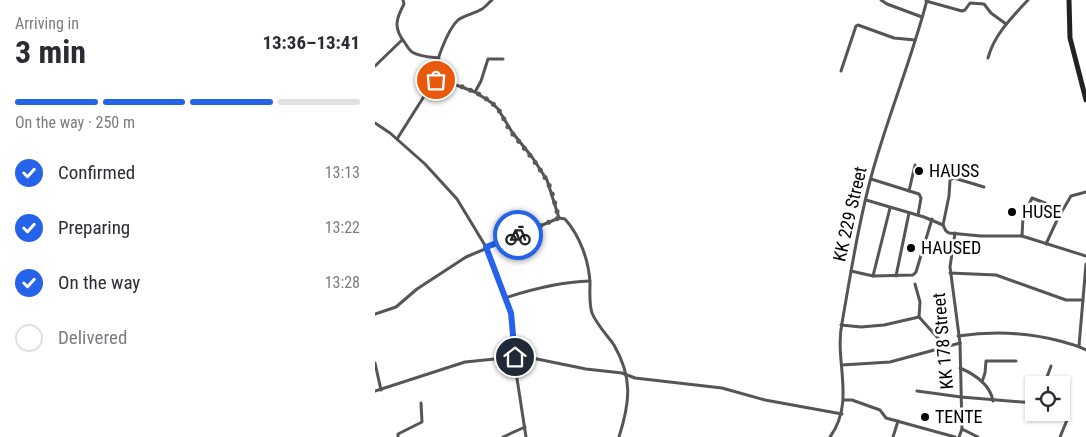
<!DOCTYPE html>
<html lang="en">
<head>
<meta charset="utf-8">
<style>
  :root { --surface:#fff; --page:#f7f7f7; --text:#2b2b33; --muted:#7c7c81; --line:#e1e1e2; --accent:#2563eb }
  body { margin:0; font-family:"Roboto Condensed",sans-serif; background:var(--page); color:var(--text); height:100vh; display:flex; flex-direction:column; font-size:19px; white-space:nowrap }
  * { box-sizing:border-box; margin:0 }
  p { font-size:16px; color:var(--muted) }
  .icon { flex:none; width:28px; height:28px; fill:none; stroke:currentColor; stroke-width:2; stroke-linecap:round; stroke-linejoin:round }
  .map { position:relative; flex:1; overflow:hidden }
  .panel { display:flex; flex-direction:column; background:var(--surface); width:375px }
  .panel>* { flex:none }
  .controls { position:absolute; left:650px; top:376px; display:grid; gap:10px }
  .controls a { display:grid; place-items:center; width:45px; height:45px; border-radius:0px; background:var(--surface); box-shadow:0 1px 4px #0004; font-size:25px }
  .pin { position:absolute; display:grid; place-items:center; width:42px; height:42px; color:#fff; margin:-21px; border:2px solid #fff; border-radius:50%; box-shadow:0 1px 5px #0007 }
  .courier { position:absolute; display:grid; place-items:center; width:50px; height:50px; margin:-25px; border:4px solid #2563eb; border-radius:50%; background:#fff; color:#222; box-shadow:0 1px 6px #0007 }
  .summary em { font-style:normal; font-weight:700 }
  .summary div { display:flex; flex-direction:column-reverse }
  .summary { display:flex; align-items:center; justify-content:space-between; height:85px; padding:0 15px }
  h1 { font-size:32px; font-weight:700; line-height:38px }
  .bar { display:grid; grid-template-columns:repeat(4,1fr); gap:8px 5px; align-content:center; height:60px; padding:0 15px }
  .bar i { height:6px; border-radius:4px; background:var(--line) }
  .bar .on { background:var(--accent) }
  .bar p { grid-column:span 4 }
  ol { padding:0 15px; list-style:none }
  li { display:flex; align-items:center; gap:15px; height:55px }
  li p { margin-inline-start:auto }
  li .icon { padding:5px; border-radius:50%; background:var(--accent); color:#fff; stroke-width:4 }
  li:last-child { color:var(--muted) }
  li i { width:28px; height:28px; border:2px solid var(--line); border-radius:50% }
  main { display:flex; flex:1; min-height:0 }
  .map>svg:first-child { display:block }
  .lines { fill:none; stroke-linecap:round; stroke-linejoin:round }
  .street { stroke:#555; stroke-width:3 }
  .secondary { stroke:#222; stroke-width:5 }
  .done { stroke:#595959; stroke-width:5; stroke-dasharray:0 9 }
  .route { stroke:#2563eb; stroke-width:6 }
  .poi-dot { fill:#000; stroke:#fff; stroke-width:2 }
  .labels { text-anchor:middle; stroke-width:5; stroke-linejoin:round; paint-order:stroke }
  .poi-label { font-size:18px; fill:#000; stroke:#fff; text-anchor:start }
  .street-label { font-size:18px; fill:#000; stroke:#fff }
</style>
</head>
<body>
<main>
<section class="panel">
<div class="summary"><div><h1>3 min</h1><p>Arriving in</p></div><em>13:36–13:41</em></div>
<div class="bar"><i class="on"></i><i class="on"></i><i class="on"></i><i></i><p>On the way · 250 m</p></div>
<ol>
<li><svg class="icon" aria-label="check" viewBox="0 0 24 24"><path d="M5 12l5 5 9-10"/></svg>Confirmed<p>13:13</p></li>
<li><svg class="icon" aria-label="check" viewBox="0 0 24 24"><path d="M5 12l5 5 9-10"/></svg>Preparing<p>13:22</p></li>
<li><svg class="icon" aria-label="check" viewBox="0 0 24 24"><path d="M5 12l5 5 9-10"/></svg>On the way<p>13:28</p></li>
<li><i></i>Delivered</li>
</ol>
</section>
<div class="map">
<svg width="711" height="437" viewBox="0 0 711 437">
  <rect width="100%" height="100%" fill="#fff"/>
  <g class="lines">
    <g class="street">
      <path d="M28,0L29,4C21,19 18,28 30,43C32,46 34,50 37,52C45,57 56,57 64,58"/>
      <polyline points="506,0 512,4 547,17"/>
      <polyline points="551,1 587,11 590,10 595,3 609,4 616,13 631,24"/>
      <path d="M613,58C619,35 637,17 653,0"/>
      <polyline points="0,66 27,40"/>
      <polyline points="466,71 481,26 483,25 519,38 540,40"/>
      <polyline points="60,79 73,82 100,92 117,103 123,109 137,132 157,157 172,180 184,218"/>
      <polyline points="100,92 106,81 113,59 128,59"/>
      <polyline points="0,123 15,133 50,164 82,199 111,247 136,313 141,372 151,437"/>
      <path d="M22,139L60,79C58,66 73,29 83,20C90,15 98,14 105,10C110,8 113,3 117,0"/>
      <polyline points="496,179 544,194 546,198 543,215"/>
      <polyline points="534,191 540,165"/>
      <polyline points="491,200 549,217 568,225 571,231 574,233 606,236 647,236 711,256"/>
      <polyline points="568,225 574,196 575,180 579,178 609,187"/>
      <polyline points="580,233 575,267 585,343 587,429 584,437"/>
      <polyline points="647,236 648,217 657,198 670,203 685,213"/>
      <polyline points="671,244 683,218 696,196 711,192"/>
      <polyline points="476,271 498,276 538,275 541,272 557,219"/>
      <polyline points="575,273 621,275 691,300 708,300"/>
      <polyline points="498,276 515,208"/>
      <polyline points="521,276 534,213"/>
      <polyline points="540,284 545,302 544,317"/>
      <path d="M130,298C157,289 186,282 215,281"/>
      <path d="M0,314L21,307L42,289L91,257L184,218L190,219C205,236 214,261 215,283C215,293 214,304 217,313C222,325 232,335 239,345C258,378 255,402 244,437"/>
      <polyline points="466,325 486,327 509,325 544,317 572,348"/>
      <path d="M583,336C618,331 651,332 685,341C694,344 703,345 711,350"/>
      <polyline points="704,346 711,264"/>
      <polyline points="0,363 6,390"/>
      <polyline points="467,365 515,362 585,343"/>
      <path d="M585,368C599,374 615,384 618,401"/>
      <polyline points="607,382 610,373 611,361 641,361"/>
      <polyline points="669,385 676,366"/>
      <polyline points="0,391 90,362 140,357 157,358 211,369 247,373 260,378 347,388 390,400 467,414"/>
      <polyline points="542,391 586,397 659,403"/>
      <polyline points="469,400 477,400 505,410 511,418 580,437"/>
      <polyline points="587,429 603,437"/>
      <polyline points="23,437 23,434 47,422 46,403"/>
      <polyline points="128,437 150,427"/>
      <path d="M455,437C481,401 459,362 467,323C476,272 484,220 498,170C514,113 537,58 552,0"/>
      <polyline points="518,437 523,421"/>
      <polyline points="685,437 692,420"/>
    </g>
    <polyline class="secondary" points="694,0 695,38 711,100"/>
  </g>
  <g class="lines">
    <path class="done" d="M61,80C82,84 108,92 123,109C128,116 131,124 136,132C149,148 162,163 172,181C178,192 180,206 184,218L143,235"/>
    <polyline class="route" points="140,357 136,313 111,247 143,235"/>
  </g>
  <g class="poi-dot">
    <circle cx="544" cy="171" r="5"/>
    <circle cx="637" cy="212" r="5"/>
    <circle cx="536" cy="248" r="5"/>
    <circle cx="550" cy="417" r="5"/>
  </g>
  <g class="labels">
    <g class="poi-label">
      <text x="554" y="177">HAUSS</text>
      <text x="647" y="218">HUSE</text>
      <text x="546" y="254">HAUSED</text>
      <text x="560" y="423">TENTE</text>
    </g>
    <g class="street-label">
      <text transform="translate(475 214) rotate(-77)" y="6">KK 229 Street</text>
      <text transform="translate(568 341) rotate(-95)" y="6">KK 178 Street</text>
    </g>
  </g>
</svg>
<div class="controls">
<a><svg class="icon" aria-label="locate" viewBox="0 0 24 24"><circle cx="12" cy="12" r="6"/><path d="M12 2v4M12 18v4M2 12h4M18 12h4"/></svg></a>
</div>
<div class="pin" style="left:61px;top:80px;background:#ea580c"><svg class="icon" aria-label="bag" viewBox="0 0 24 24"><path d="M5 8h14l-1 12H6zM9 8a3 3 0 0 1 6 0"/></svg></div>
<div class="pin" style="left:140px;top:357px;background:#1f2937"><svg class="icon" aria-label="home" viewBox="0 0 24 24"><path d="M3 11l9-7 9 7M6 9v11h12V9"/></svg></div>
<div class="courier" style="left:143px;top:235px"><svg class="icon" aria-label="bike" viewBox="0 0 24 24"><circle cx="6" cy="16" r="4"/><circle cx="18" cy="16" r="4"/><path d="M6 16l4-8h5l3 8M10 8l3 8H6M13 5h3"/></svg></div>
</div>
</main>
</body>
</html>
